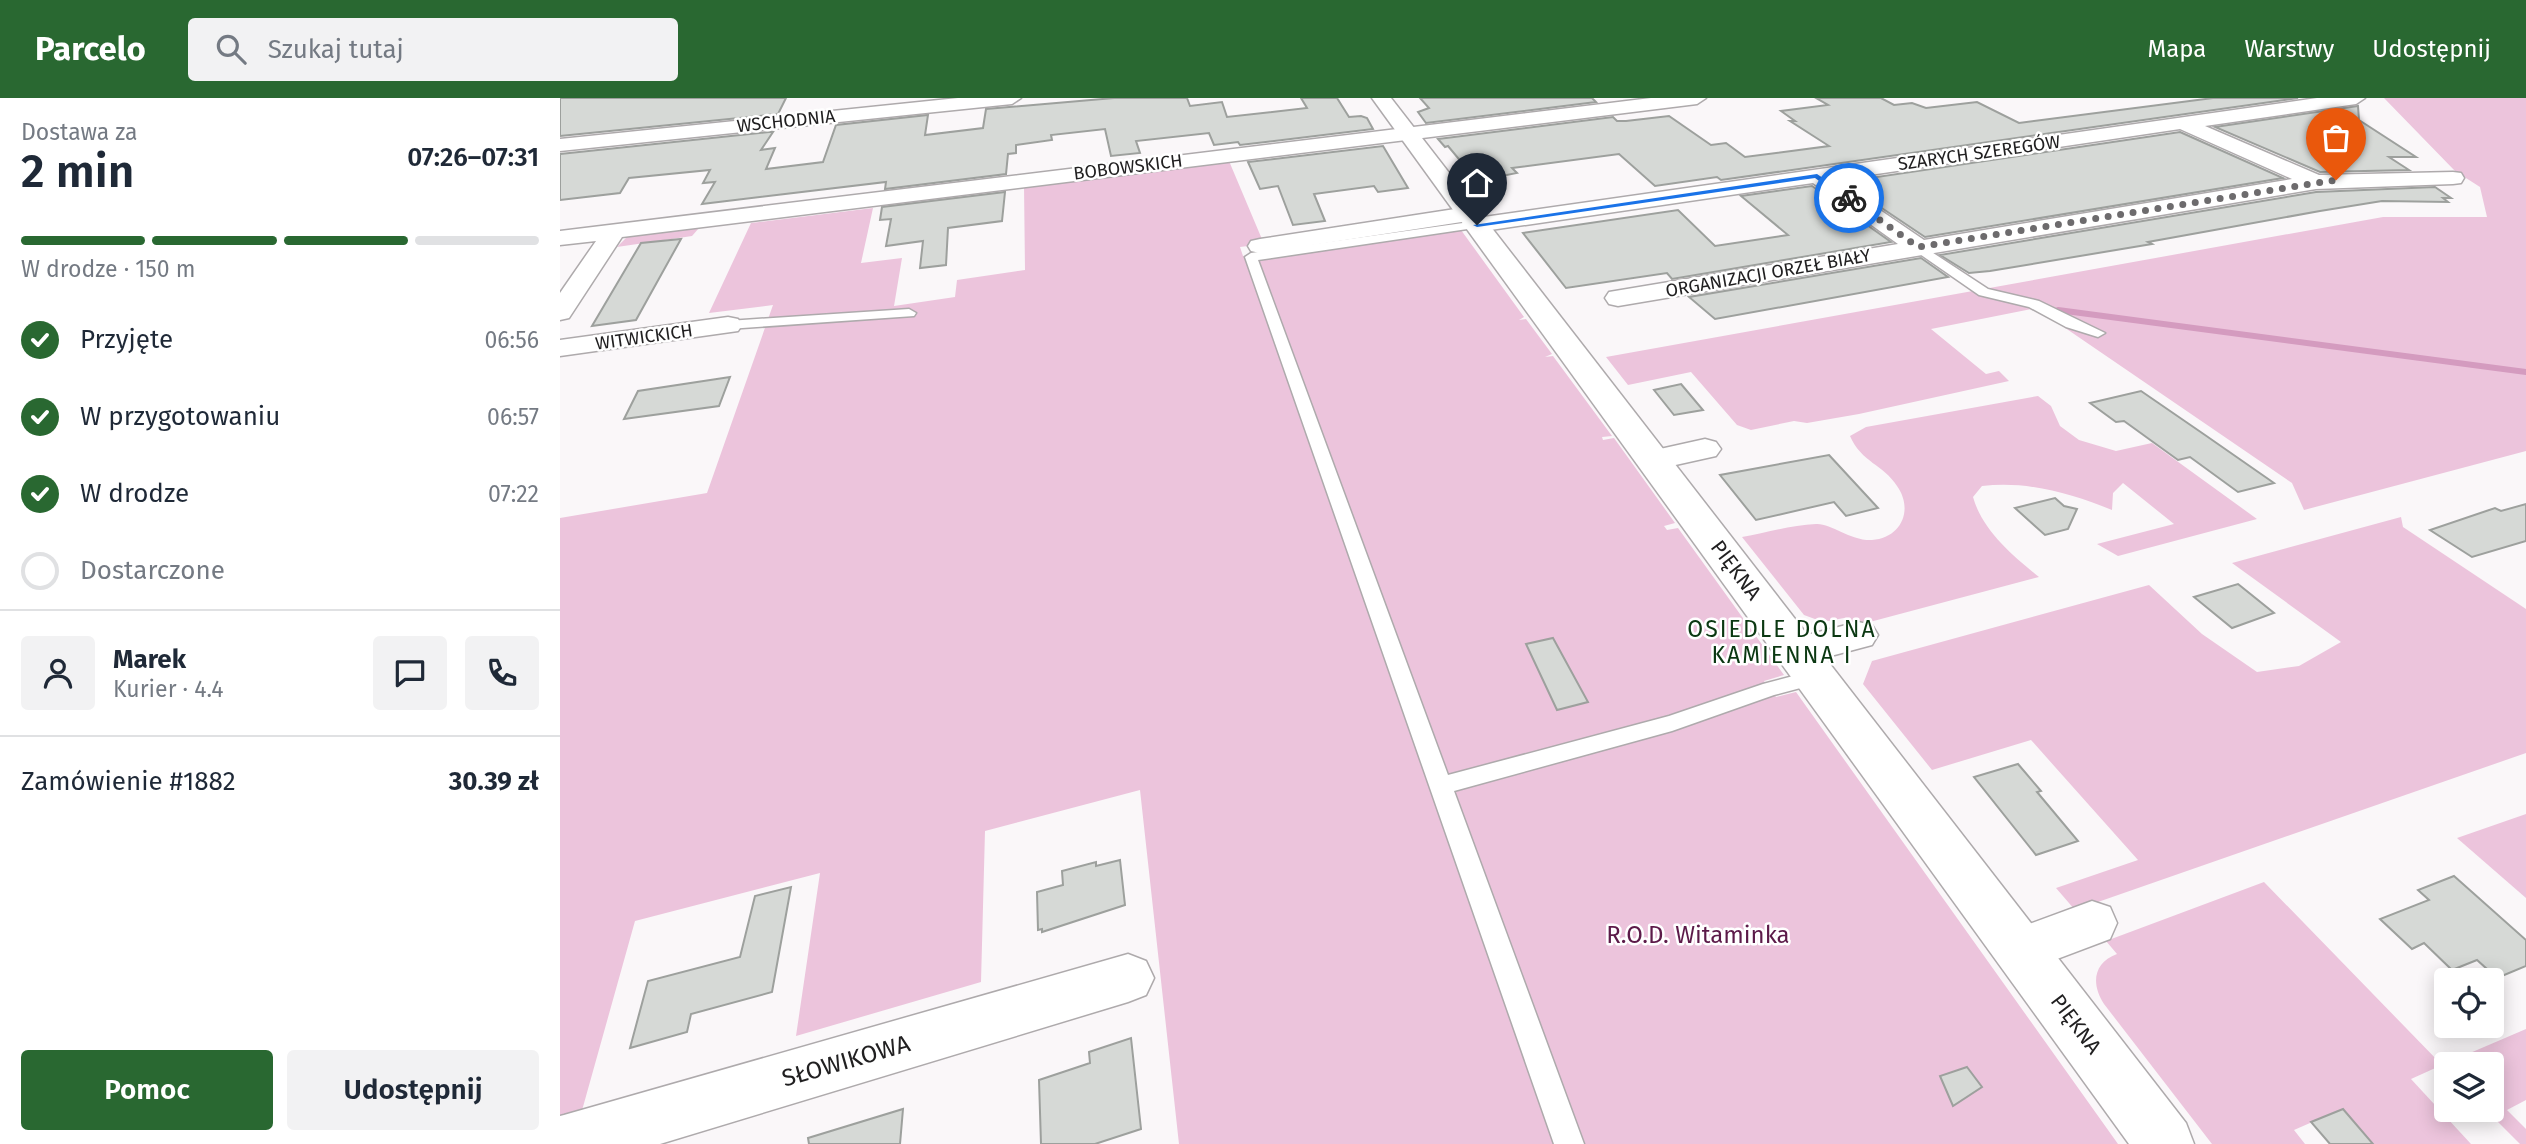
<!DOCTYPE html>
<html lang="pl">
<head>
<meta charset="utf-8">
<style>
  :root { --surface:#fff; --page:#f2f2f3; --text:#1f2937; --muted:#747a83; --line:#e0e1e3; --accent:#296831 }
  body { margin:0; font-family:"Fira Sans",sans-serif; background:var(--page); color:var(--text); height:100vh; display:flex; flex-direction:column; font-size:26px; white-space:nowrap }
  * { box-sizing:border-box; margin:0 }
  p { font-size:23px; color:var(--muted) }
  .icon { flex:none; width:38px; height:38px; fill:none; stroke:currentColor; stroke-width:2; stroke-linecap:round; stroke-linejoin:round }
  .map { position:relative; flex:1; overflow:hidden }
  .panel { display:flex; flex-direction:column; background:var(--surface); width:560px }
  .panel>* { flex:none }
  .fabs { position:absolute; left:1874px; top:870px; display:grid; gap:14px }
  .fabs a { display:grid; place-items:center; width:70px; height:70px; border-radius:7px; background:var(--surface); box-shadow:0 4px 18px #0003; font-size:35px }
  .pin { position:absolute; display:grid; place-items:center; width:60px; height:60px; color:#fff; margin:-72px -30px; border-radius:50% 50% 50% 0; rotate:-45deg; box-shadow:0 0 7px #0007 }
  .pin .icon { rotate:45deg }
  .courier { position:absolute; display:grid; place-items:center; width:70px; height:70px; margin:-35px; border:5px solid #1a73e8; border-radius:50%; background:#fff; color:#222; box-shadow:0 2px 9px #0007 }
  .summary em { font-style:normal; font-weight:600 }
  .summary div { display:flex; flex-direction:column-reverse }
  .summary { display:flex; align-items:center; justify-content:space-between; height:119px; padding:0 21px }
  h1 { font-size:46px; font-weight:600; line-height:52px }
  .bar { display:grid; grid-template-columns:repeat(4,1fr); gap:10px 7px; align-content:center; height:84px; padding:0 21px }
  .bar i { height:9px; border-radius:5px; background:var(--line) }
  .bar .selected { background:var(--accent) }
  .bar p { grid-column:span 4 }
  .line { display:flex; align-items:center; gap:18px; padding:0 21px; border-top:2px solid var(--line) }
  .line div { flex:1 }
  .round { display:grid; place-items:center; flex:none; width:74px; height:74px; border-radius:7px; background:var(--page) }
  ol { padding:0 21px; list-style:none }
  li { display:flex; align-items:center; gap:21px; height:77px }
  li p { margin-inline-start:auto }
  li .icon { padding:7px; border-radius:50%; background:var(--accent); color:#fff; stroke-width:4 }
  li:last-child { color:var(--muted) }
  li i { width:38px; height:38px; border:4px solid var(--line); border-radius:50% }
  .action { display:flex; gap:14px; margin-top:auto; padding:14px 21px }
  .action a { flex:1; height:80px; border-radius:7px; background:var(--accent); color:#fff; font-size:28px; font-weight:600; line-height:80px; text-align:center }
  .action a+a { background:var(--page); color:var(--text) }
  header { display:flex; align-items:center; gap:42px; box-sizing:border-box; height:98px; padding:0 35px; background:var(--accent); color:#fff }
  header strong { font-size:33px }
  nav { display:flex; gap:38px; margin-inline-start:auto; font-size:24px }
  .search { width:490px; height:63px; background:var(--page); display:flex; align-items:center; gap:18px; box-sizing:border-box; padding:0 24px; border-radius:7px; color:var(--muted); font-size:26px }
  main { display:flex; flex:1; min-height:0 }
  .map>svg:first-child { display:block }
  .green { fill:#ecc4dc }
  .lines { fill:none; stroke-linecap:round; stroke-linejoin:round }
  .stream { stroke:#d49bbf; stroke-width:6 }
  .building { fill:#d6d9d6; stroke:#9da09d; stroke-width:2 }
  .service-casing { stroke:#aeaaac; stroke-width:3 }
  .minor-casing { stroke:#aeaaac; stroke-width:3 }
  .tertiary-casing { stroke:#aeaaac; stroke-width:3 }
  .service { fill:#fff; fill-rule:evenodd }
  .minor { fill:#fff; fill-rule:evenodd }
  .tertiary { fill:#fff; fill-rule:evenodd }
  .route { fill:#1a73e8 }
  .done { stroke:#6d6b6d; stroke-width:7; stroke-dasharray:0 12.6 }
  .labels { text-anchor:middle; stroke-width:5; stroke-linejoin:round; paint-order:stroke }
  .far-street-label { font-size:18px; fill:#212021; stroke:#fff }
  .street-label { font-size:21px; fill:#212021; stroke:#fff }
  .neighbourhood-label { font-size:23px; letter-spacing:2px; fill:#0b3812; stroke:#fff }
  .near-park-label { font-size:24px; fill:#5c1a49; stroke:#fff }
  .near-street-label { font-size:24px; fill:#212021; stroke:#fff }
</style>
</head>
<body>
<header>
<strong>Parcelo</strong>
<div class="search"><svg class="icon" aria-label="search" viewBox="0 0 24 24"><circle cx="10" cy="10" r="6"/><path d="M15 15l6 6"/></svg>Szukaj tutaj</div>
<nav><a>Mapa</a><a>Warstwy</a><a>Udostępnij</a></nav>
</header>
<main>
<section class="panel">
<div class="summary"><div><h1>2 min</h1><p>Dostawa za</p></div><em>07:26–07:31</em></div>
<div class="bar"><i class="selected"></i><i class="selected"></i><i class="selected"></i><i></i><p>W drodze · 150 m</p></div>
<ol>
<li><svg class="icon" aria-label="check" viewBox="0 0 24 24"><path d="M5 12l5 5 9-10"/></svg>Przyjęte<p>06:56</p></li>
<li><svg class="icon" aria-label="check" viewBox="0 0 24 24"><path d="M5 12l5 5 9-10"/></svg>W przygotowaniu<p>06:57</p></li>
<li><svg class="icon" aria-label="check" viewBox="0 0 24 24"><path d="M5 12l5 5 9-10"/></svg>W drodze<p>07:22</p></li>
<li><i></i>Dostarczone</li>
</ol>
<div class="line" style="height:126px"><a class="round"><svg class="icon" aria-label="person" viewBox="0 0 24 24"><circle cx="12" cy="8" r="4"/><path d="M4 21q1-7 8-7t8 7"/></svg></a><div><b>Marek</b><p>Kurier · 4.4</p></div><a class="round"><svg class="icon" aria-label="chat" viewBox="0 0 24 24"><path d="M4 5h16v11H9l-5 4z"/></svg></a><a class="round"><svg class="icon" aria-label="phone" viewBox="0 0 24 24"><path d="M5 4h4l2 5-3 2q2 4 5 5l2-3 5 2v4C11 20 4 13 5 4z"/></svg></a></div>
<div class="line" style="height:91px"><div>Zamówienie #1882</div><b>30.39 zł</b></div>
<div class="action"><a>Pomoc</a><a>Udostępnij</a></div>
</section>
<div class="map">
<svg width="1966" height="1046" viewBox="0 0 1966 1046">
  <rect width="100%" height="100%" fill="#faf7f9"/>
  <g class="green">
    <polygon points="1824,0 1966,0 1966,353 1744,412 1732,385 1476,210 1371,231 1426,276 1439,273 1449,283 1299,316 1247,325 1234,323 1191,332 1177,327 1131,274 1068,287 1046,259 1823,119 1927,119 1920,89 1895,73"/>
    <polygon points="669,63 704,146 680,149 683,158 891,127 896,133 901,132 964,219 959,222 966,221 992,256 985,259 993,258 1052,338 1042,339 1043,342 1054,340 1115,425 1104,428 1107,432 1118,430 1224,577 1204,583 1216,599 1236,594 1558,1046 619,1046 580,692 425,733 421,884 236,938 260,775 75,823 21,1016 0,1022 0,420 147,395 213,207 149,215 191,125 313,110 301,165 342,160 334,208 395,199 397,182 465,172 464,88"/>
    <polygon points="139,130 132,138 57,149 67,139"/>
    <path d="M1478,298L1491,308L1500,328L1519,342L1556,353L1592,345L1697,421L1558,458L1537,446L1614,426L1563,385L1553,395L1552,412C1509,395 1469,383 1422,388L1413,399C1422,432 1453,458 1479,479L1291,529L1284,520L1263,524L1244,517L1182,439C1206,435 1231,427 1256,426C1271,425 1290,443 1312,442C1341,440 1354,412 1337,388C1324,367 1301,364 1290,338L1306,329Z"/>
    <polygon points="1841,419 1843,429 1966,511 1966,655 1515,812 1496,790 1578,762 1471,642 1372,672 1303,586 1312,563 1589,487 1642,536 1697,574 1739,568 1781,544 1672,465"/>
    <polygon points="1966,716 1966,800 1897,740"/>
    <path d="M1704,784L1882,967L1966,931V1002L1947,1012L1966,1031V1046H1960L1926,1012H1932V966H1886V971L1882,967L1851,981L1911,1046H1813L1782,1011L1734,1032L1745,1046H1652L1544,906C1531,886 1533,865 1557,856L1546,843Z"/>
  </g>
  <g class="lines">
    <polyline class="stream" points="1498,212 1966,274"/>
  </g>
  <g class="building">
    <polygon points="0,0 226,0 218,16 0,38"/>
    <polygon points="554,0 627,0 630,8 662,4 667,19 747,10 741,0 777,0 789,19 801,18 807,20 813,31 680,47 678,44 654,47 649,35 576,43 580,55 551,58 545,31 491,37 492,42 456,47 456,55 448,56 446,76 325,91 326,84 142,106 155,84 143,85 150,72 69,80 60,95 0,102 0,56 209,34 213,34 201,52 215,50 206,71 263,64 276,27 368,17 365,37 423,30 426,11"/>
    <polygon points="860,0 1032,0 1036,4 866,25 858,14 869,10"/>
    <polygon points="1256,0 1321,0 1334,7 1352,5 1366,10 1417,4 1459,25 1653,0 1738,0 1161,82 1157,79 1095,88 1059,56 952,70 957,75 917,83 888,48 885,49 878,41 1053,19 1057,23 1066,23 1109,18 1151,47 1166,45 1185,59 1269,48 1230,23 1235,23 1221,13 1268,7"/>
    <polygon points="1798,8 1799,22 1856,59 1829,59 1849,72 1760,74 1655,29"/>
    <polygon points="1620,34 1723,80 1365,139 1283,84"/>
    <polygon points="823,48 848,90 818,94 814,88 754,96 765,123 733,127 718,88 700,91 688,64"/>
    <polygon points="1252,88 1331,144 1112,181 1107,175 1006,190 963,135 1118,112 1155,148 1228,137 1181,98"/>
    <polygon points="1875,89 1891,100 1883,100 1888,104 1822,103 1760,113 1588,144 1592,146 1430,173 1409,175 1380,157 1756,94"/>
    <polygon points="445,94 442,123 388,130 386,167 360,170 363,143 326,148 331,121 320,122 322,109"/>
    <polygon points="121,141 76,222 32,228 81,145"/>
    <polygon points="1361,160 1388,179 1155,221 1129,199"/>
    <polygon points="170,279 159,308 64,321 78,293"/>
    <polygon points="1121,286 1143,312 1114,317 1094,292"/>
    <polygon points="1581,293 1645,337 1714,385 1678,394 1630,359 1618,362 1564,323 1556,324 1530,305"/>
    <polygon points="1269,357 1318,410 1286,418 1274,404 1196,422 1160,377"/>
    <polygon points="1495,400 1504,408 1517,411 1508,431 1485,437 1455,410"/>
    <polygon points="1966,406 1966,443 1912,459 1870,432 1935,410 1941,413"/>
    <polygon points="1678,486 1714,515 1672,530 1634,499"/>
    <polygon points="993,540 1028,604 997,612 966,546"/>
    <polygon points="1458,666 1481,693 1477,694 1518,743 1476,757 1414,679"/>
    <polygon points="560,762 565,807 482,834 482,831 478,832 477,794 503,787 502,773 536,764 536,768"/>
    <polygon points="1894,778 1966,842 1966,868 1937,880 1917,862 1892,872 1864,845 1852,851 1820,821 1869,802 1858,792"/>
    <polygon points="231,789 212,894 131,916 127,934 70,950 88,883 180,859 195,798"/>
    <polygon points="571,940 581,1031 535,1046 481,1046 479,982 530,965 529,954"/>
    <polygon points="1407,969 1422,989 1393,1008 1380,978"/>
    <polygon points="343,1011 340,1046 249,1046 248,1040"/>
    <polygon points="1783,1011 1813,1046 1770,1046 1751,1024"/>
  </g>
  <g class="lines">
    <g class="service-casing">
      <g id="service">
        <polygon points="917,123 923,127 921,129 698,162 888,677 1109,618 1203,586 1256,572 1263,574 1266,579 1263,584 1214,597 1112,633 894,693 1024,1046 994,1046 685,159 691,155"/>
        <polygon points="1358,145 1428,191 1479,203 1545,235 1538,239 1506,229 1469,209 1419,197 1354,152 1352,149"/>
        <polygon points="349,211 356,215 354,218 168,231 161,227 168,223"/>
      </g>
    </g>
    <g class="minor-casing">
      <g id="minor">
        <polygon points="398,0 461,0 452,6 0,53 0,41"/>
        <polygon points="1091,0 1146,0 1137,6 62,139 9,220 0,222 0,195 36,143 0,147 0,133"/>
        <path d="M1757,0H1805L1796,6L1645,28L1759,77L1893,74L1901,75L1904,80L1901,85L1893,86L1756,91L1058,208L1049,206L1045,200L1049,194L1338,146L1253,85L917,134L909,132L905,127L908,123L700,155L691,153L688,148L691,143L700,141L908,109L916,111L919,116L917,120ZM1620,31L1732,81L1364,142L1276,82Z"/>
        <polygon points="168,219 178,221 182,227 178,233 0,258 0,242"/>
        <polygon points="1145,341 1156,344 1161,351 1156,358 1093,372 1082,369 1077,362 1082,355"/>
        <polygon points="1298,524 1312,527 1318,537 1312,547 1237,567 1223,563 1217,553 1223,543"/>
        <polygon points="1532,803 1550,809 1557,825 1550,841 1460,875 1442,868 1434,852 1442,836"/>
        <polygon points="568,856 586,863 594,880 586,897 568,904 100,1046 0,1046 0,1018 4,1017"/>
      </g>
    </g>
    <g class="tertiary-casing">
      <polygon id="tertiary" points="812,0 831,0 1626,1025 1634,1046 1569,1046"/>
    </g>
    <use href="#service" class="service"/>
    <use href="#minor" class="minor"/>
    <use href="#tertiary" class="tertiary"/>
  </g>
  <polygon class="route" points="1257,76 1291,99 1291,102 1286,102 1255,80 917,129 913,127"/>
  <g class="lines">
    <polyline class="done" points="1289,100 1358,149 1776,82"/>
  </g>
  <g class="labels">
    <g class="far-street-label">
      <text transform="translate(226 23) rotate(-6)" y="6">WSCHODNIA</text>
      <text transform="translate(1419 55) rotate(-8)" y="6">SZARYCH SZEREGÓW</text>
      <text transform="translate(568 69) rotate(-7)" y="6">BOBOWSKICH</text>
      <text transform="translate(1208 175) rotate(-10)" y="6">ORGANIZACJI ORZEŁ BIAŁY</text>
      <text transform="translate(84 239) rotate(-8)" y="6">WITWICKICH</text>
    </g>
    <g class="street-label">
      <text transform="translate(1176 472) rotate(53)" y="7">PIĘKNA</text>
      <text transform="translate(1516 926) rotate(53)" y="7">PIĘKNA</text>
    </g>
    <g class="neighbourhood-label">
      <text x="1222" y="539">OSIEDLE DOLNA<tspan x="1222" dy="26">KAMIENNA I</tspan></text>
    </g>
    <g class="near-park-label">
      <text x="1138" y="845">R.O.D. Witaminka</text>
    </g>
    <g class="near-street-label">
      <text transform="translate(286 963) rotate(-16)" y="8">SŁOWIKOWA</text>
    </g>
  </g>
</svg>
<div class="fabs">
<a><svg class="icon" aria-label="locate" viewBox="0 0 24 24"><circle cx="12" cy="12" r="6"/><path d="M12 2v4M12 18v4M2 12h4M18 12h4"/></svg></a>
<a><svg class="icon" aria-label="layers" viewBox="0 0 24 24"><path d="M12 4l9 5-9 5-9-5zM3 14l9 5 9-5"/></svg></a>
</div>
<div class="pin" style="left:1776px;top:82px;background:#ea580c"><svg class="icon" aria-label="bag" viewBox="0 0 24 24"><path d="M5 8h14l-1 12H6zM9 8a3 3 0 0 1 6 0"/></svg></div>
<div class="pin" style="left:917px;top:127px;background:#1f2937"><svg class="icon" aria-label="home" viewBox="0 0 24 24"><path d="M3 11l9-7 9 7M6 9v11h12V9"/></svg></div>
<div class="courier" style="left:1289px;top:100px"><svg class="icon" aria-label="bike" viewBox="0 0 24 24"><circle cx="6" cy="16" r="4"/><circle cx="18" cy="16" r="4"/><path d="M6 16l4-8h5l3 8M10 8l3 8H6M13 5h3"/></svg></div>
</div>
</main>
</body>
</html>
